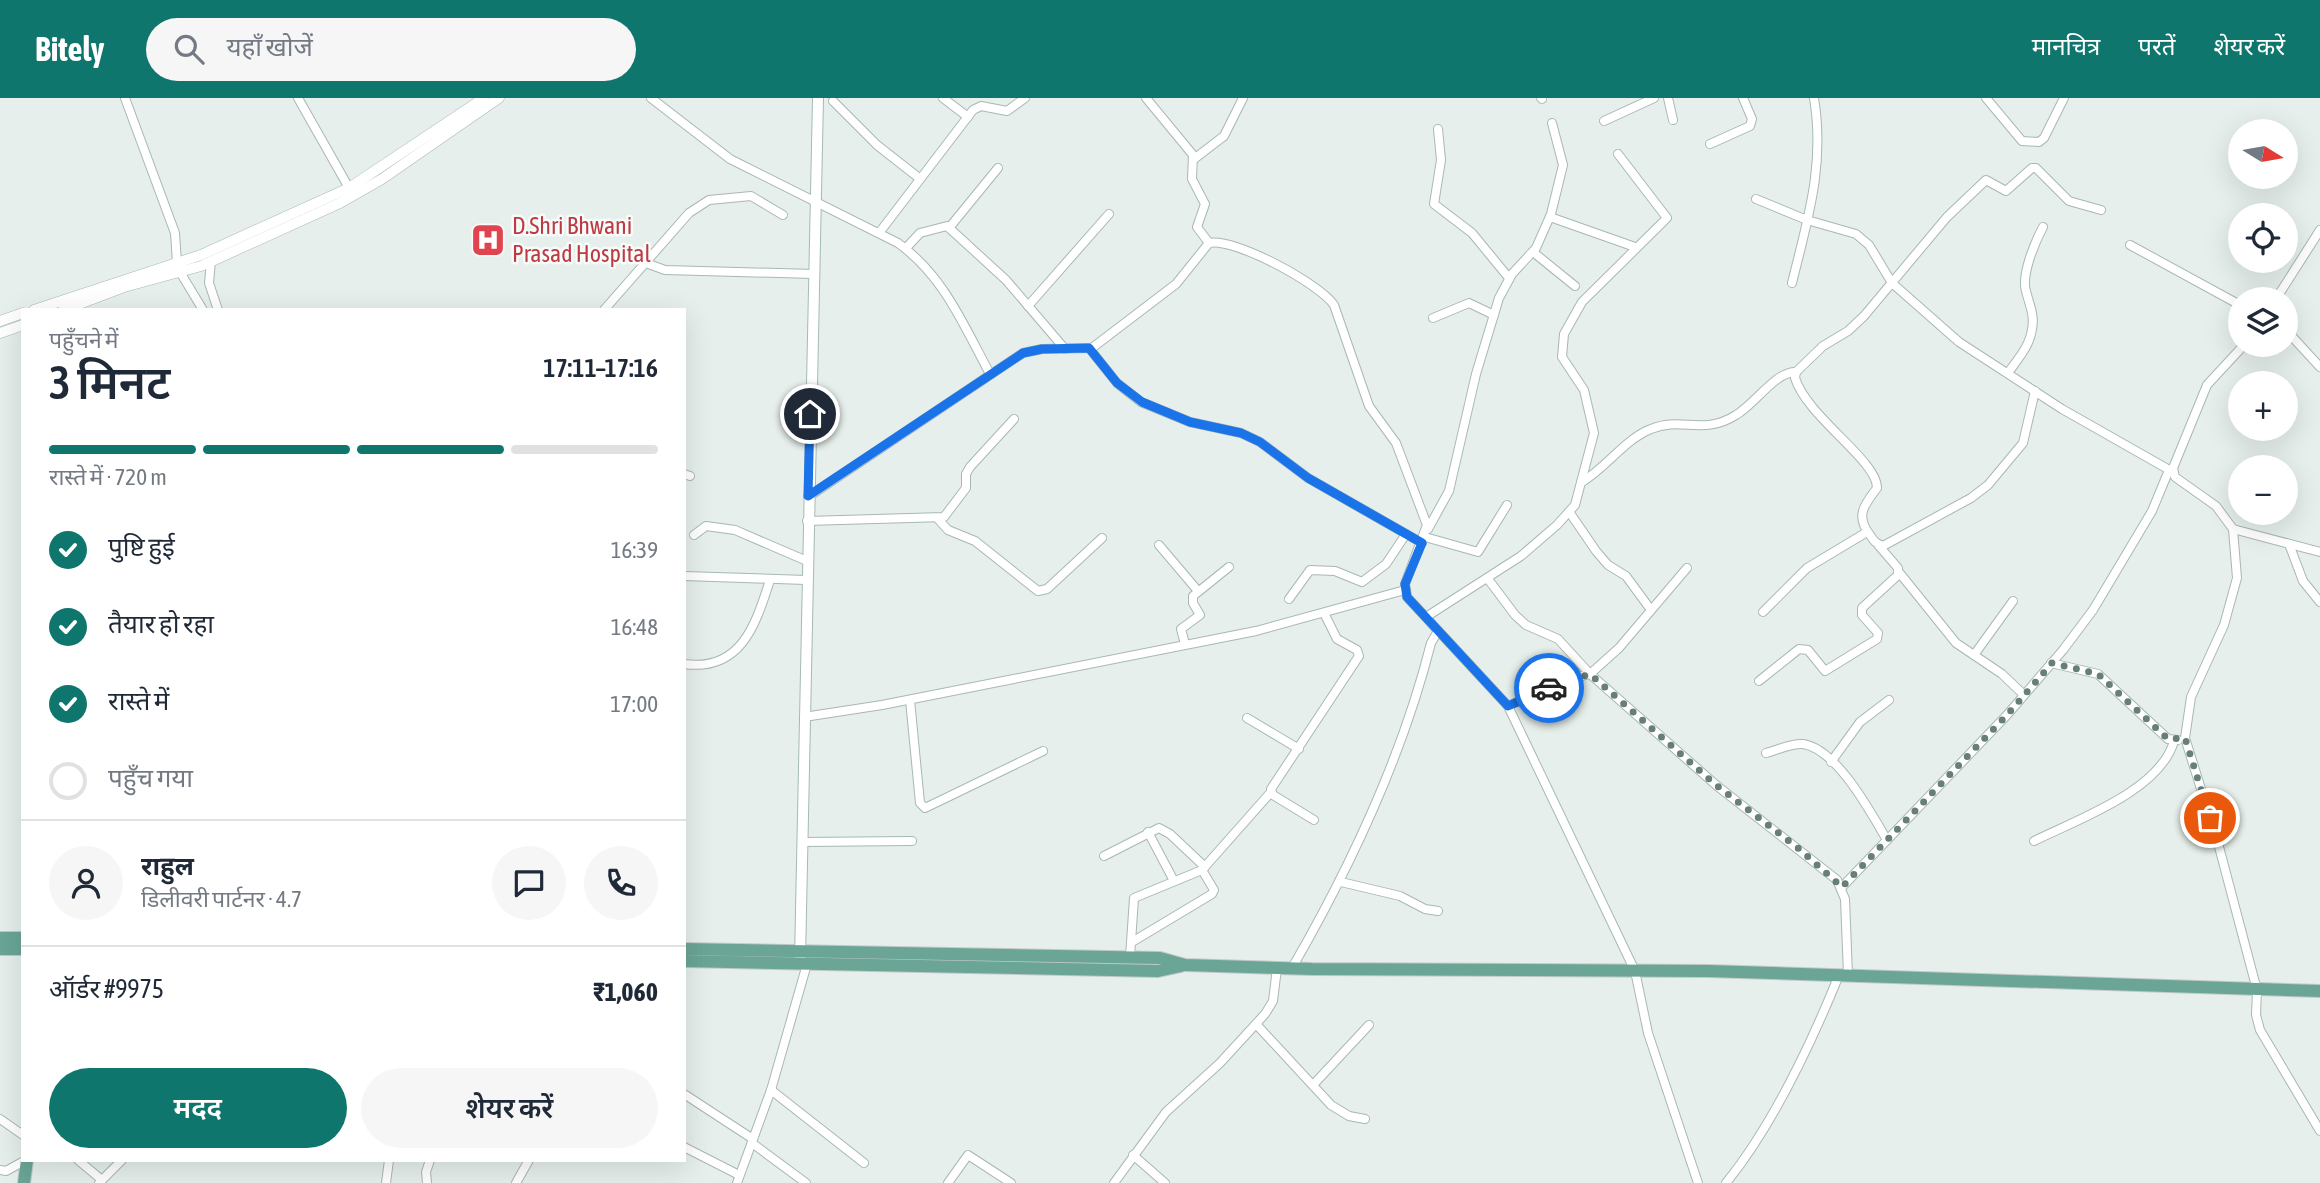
<!DOCTYPE html>
<html lang="hi">
<head>
<meta charset="utf-8">
<style>
  :root { --surface:#fff; --page:#f6f6f7; --text:#1f2937; --muted:#747a83; --line:#e0e1e3; --accent:#0f766e }
  body { margin:0; font-family:"Asap Condensed","Noto Sans Devanagari",sans-serif; background:var(--page); color:var(--text); height:100vh; display:flex; flex-direction:column; font-size:26px; white-space:nowrap }
  * { box-sizing:border-box; margin:0 }
  p { font-size:23px; color:var(--muted) }
  .icon { flex:none; width:38px; height:38px; fill:none; stroke:currentColor; stroke-width:2; stroke-linecap:round; stroke-linejoin:round }
  .map { position:relative; flex:1; overflow:hidden }
  .drawer { position:absolute; left:21px; top:210px; width:665px; height:854px; display:flex; flex-direction:column; background:var(--surface); border-radius:0px; box-shadow:0 7px 28px #0002 }
  .drawer>* { flex:none }
  .needle { width:46px; rotate:101deg }
  .tools { position:absolute; left:2228px; top:21px; display:grid; gap:14px }
  .tools a { display:grid; place-items:center; width:70px; height:70px; border-radius:50%; background:var(--surface); box-shadow:0 7px 28px #0002; font-size:35px }
  .pin { position:absolute; display:grid; place-items:center; width:60px; height:60px; color:#fff; margin:-30px; border:4px solid #fff; border-radius:50%; box-shadow:0 2px 7px #0007 }
  .courier { position:absolute; display:grid; place-items:center; width:70px; height:70px; margin:-35px; border:5px solid #1a73e8; border-radius:50%; background:#fff; color:#222; box-shadow:0 2px 9px #0007 }
  .head em { font-style:normal; font-weight:600 }
  .head div { display:flex; flex-direction:column-reverse }
  .head { display:flex; align-items:center; justify-content:space-between; height:119px; padding:0 28px }
  h1 { font-size:46px; font-weight:600; line-height:52px }
  .bar { display:grid; grid-template-columns:repeat(4,1fr); gap:10px 7px; align-content:center; height:84px; padding:0 28px }
  .bar i { height:9px; border-radius:5px; background:var(--line) }
  .bar .on { background:var(--accent) }
  .bar p { grid-column:span 4 }
  .line { display:flex; align-items:center; gap:18px; padding:0 28px; border-top:2px solid var(--line) }
  .line div { flex:1 }
  .round { display:grid; place-items:center; flex:none; width:74px; height:74px; border-radius:37px; background:var(--page) }
  ol { padding:0 28px; list-style:none }
  li { display:flex; align-items:center; gap:21px; height:77px }
  li p { margin-inline-start:auto }
  li .icon { padding:7px; border-radius:50%; background:var(--accent); color:#fff; stroke-width:4 }
  li:last-child { color:var(--muted) }
  li i { width:38px; height:38px; border:4px solid var(--line); border-radius:50% }
  .cta { display:flex; gap:14px; margin-top:auto; padding:14px 28px }
  .cta a { flex:1; height:80px; border-radius:42px; background:var(--accent); color:#fff; font-size:28px; font-weight:600; line-height:80px; text-align:center }
  .cta a+a { background:var(--page); color:var(--text) }
  header { display:flex; align-items:center; gap:42px; box-sizing:border-box; height:98px; padding:0 35px; background:var(--accent); color:#fff }
  header strong { font-size:33px }
  nav { display:flex; gap:38px; margin-inline-start:auto; font-size:24px }
  .search { width:490px; height:63px; background:var(--page); display:flex; align-items:center; gap:18px; box-sizing:border-box; padding:0 24px; border-radius:38px; color:var(--muted); font-size:26px }
  .map>svg:first-child { display:block }
  .lines { fill:none; stroke-linecap:round; stroke-linejoin:round }
  .minor-casing { stroke:#a8b8b2; stroke-width:10 }
  .tertiary-casing { stroke:#a8b8b2; stroke-width:11 }
  .secondary-casing { stroke:#a4bbb3; stroke-width:12 }
  .primary-casing { stroke:#c2cac8; stroke-width:14 }
  .minor { stroke:#fff; stroke-width:8 }
  .tertiary { stroke:#fff; stroke-width:10 }
  .secondary { stroke:#fff; stroke-width:10 }
  .primary { stroke:#6aa596; stroke-width:12 }
  .done { stroke:#687f78; stroke-width:7; stroke-dasharray:0 12.6 }
  .route { stroke:#1a73e8; stroke-width:9 }
  .labels { text-anchor:middle; stroke-width:5; stroke-linejoin:round; paint-order:stroke }
  .health-label { font-size:24px; fill:#be3a42; stroke:#f7fbf9; text-anchor:start }
</style>
</head>
<body>
<header>
<strong>Bitely</strong>
<div class="search"><svg class="icon" aria-label="search" viewBox="0 0 24 24"><circle cx="10" cy="10" r="6"/><path d="M15 15l6 6"/></svg>यहाँ खोजें</div>
<nav><a>मानचित्र</a><a>परतें</a><a>शेयर करें</a></nav>
</header>
<div class="map">
<svg width="2320" height="1085" viewBox="0 0 2320 1085">
  <rect width="100%" height="100%" fill="#e6efeb"/>
  <g class="lines">
    <g class="minor-casing">
      <g id="minor">
        <polyline points="125,0 175,135 177,165"/>
        <polyline points="298,0 349,90"/>
        <path d="M651,0L730,61L898,145C944,178 964,228 990,276"/>
        <polyline points="943,0 968,19"/>
        <polyline points="1146,0 1193,57 1192,81 1205,106 1197,129 1209,145"/>
        <polyline points="1541,0 1542,1"/>
        <polyline points="1668,0 1673,22"/>
        <polyline points="1986,0 2022,43 2039,44 2044,40 2064,0"/>
        <polyline points="833,3 877,47 919,80"/>
        <polyline points="1604,23 1654,0"/>
        <polyline points="1438,31 1441,62 1434,106 1472,135 1509,180"/>
        <polyline points="1710,46 1750,28 1752,21 1743,0"/>
        <polyline points="1194,61 1224,38 1243,0"/>
        <polyline points="1756,101 1807,122 1856,136 1869,147 1892,185 1959,244 2062,311 2173,374"/>
        <polyline points="1550,119 1635,149"/>
        <polyline points="949,130 998,70"/>
        <polyline points="879,135 973,12 981,8 1007,13 1025,0"/>
        <polyline points="2130,147 2240,207"/>
        <polyline points="906,150 920,135 947,128 1006,182 1065,251"/>
        <polyline points="1533,154 1575,188"/>
        <polyline points="211,163 209,185 218,212"/>
        <polyline points="643,164 665,172 814,176"/>
        <polyline points="180,174 203,212"/>
        <path d="M1792,185C1808,120 1825,67 1814,0"/>
        <polyline points="2276,201 2320,132"/>
        <polyline points="1028,208 1109,116"/>
        <polyline points="604,212 689,115 709,102 751,98 783,117"/>
        <polyline points="1433,220 1469,205 1494,217"/>
        <polyline points="2286,232 2320,269"/>
        <polyline points="2244,247 2207,287 2173,370 2175,379 2216,408 2233,431 2237,480 2224,527 2191,599 2185,640 2218,745 2257,892 2256,917 2260,932 2320,1033"/>
        <polyline points="1089,250 1117,285 1141,304 1190,324 1241,335 1260,344 1308,380 1422,445"/>
        <path d="M2008,275C2017,262 2030,248 2032,231C2035,217 2029,206 2026,193C2021,177 2035,144 2043,129"/>
        <path d="M2035,293L2023,345L1988,387L1971,400L1883,448C1876,446 1874,443 1870,437C1855,418 1864,407 1877,390C1878,363 1807,319 1795,280L1796,274L1823,248L1848,233L1864,218L1947,119L1986,82L2006,93L2032,70H2036L2069,103L2101,112"/>
        <polyline points="684,376 690,378"/>
        <path d="M1582,384C1607,369 1625,341 1651,331C1681,318 1703,338 1736,317C1755,306 1776,273 1796,274"/>
        <path d="M808,399L1023,255L1042,251L1092,250L1176,186L1209,145C1234,139 1320,186 1334,207L1369,308L1396,345L1427,427L1405,486L1407,499L1508,608L1635,873L1648,935L1698,1085"/>
        <polyline points="1570,415 1596,453 1608,467 1626,478 1651,512"/>
        <polyline points="938,421 948,432 975,443 1038,493 1047,491 1102,440"/>
        <polyline points="807,423 944,419 966,390 966,376 970,369 1014,321"/>
        <polyline points="1428,431 1449,393 1476,276 1499,200 1512,176 1536,150 1551,116 1563,67 1552,25"/>
        <polyline points="2233,431 2320,454"/>
        <polyline points="694,437 706,428 735,432 807,463"/>
        <polyline points="1425,439 1478,454 1507,407"/>
        <polyline points="2289,446 2303,483 2320,504"/>
        <polyline points="1159,447 1198,493"/>
        <polyline points="1898,473 1956,545 2002,576 2024,597"/>
        <polyline points="684,478 806,482"/>
        <polyline points="1488,481 1515,517 1526,527 1558,541 1590,576 1619,550 1687,470"/>
        <polyline points="1289,501 1310,472 1335,473 1362,484 1386,466 1406,436"/>
        <polyline points="1763,514 1807,470 1867,434"/>
        <polyline points="1426,519 1521,458 1557,427 1575,407 1594,335 1584,292 1562,259 1564,236 1582,204 1667,120 1618,56"/>
        <polyline points="1185,546 1181,531 1200,517 1193,505 1193,498 1229,469"/>
        <polyline points="1974,557 2013,503"/>
        <polyline points="2051,565 2098,576 2168,641 2178,642"/>
        <path d="M684,566C742,574 756,525 770,482"/>
        <polyline points="1759,583 1799,551 1808,552 1825,573 1877,541 1878,535 1862,517 1862,510 1898,477 1898,470 1879,448"/>
        <polyline points="910,602 920,705 925,710 1043,653"/>
        <polyline points="1508,608 1569,581 1590,576 1716,687 1837,782 1845,801 1848,877"/>
        <polyline points="804,619 882,607 1256,533 1405,492"/>
        <polyline points="1247,620 1299,651"/>
        <path d="M1766,655C1778,652 1791,645 1803,646C1837,651 1871,715 1887,742"/>
        <polyline points="1831,664 1860,624 1889,602"/>
        <polyline points="1314,722 1273,697 1271,691 1359,558 1357,552 1337,541 1324,515"/>
        <polyline points="1148,734 1174,783"/>
        <path d="M2034,743C2076,722 2160,693 2174,643"/>
        <polyline points="802,744 912,743"/>
        <polyline points="1104,758 1159,730 1170,736 1205,769"/>
        <polyline points="1341,784 1400,798 1425,811 1438,813"/>
        <polyline points="1842,789 2007,617 2063,552 2093,512 2152,413 2169,372"/>
        <polyline points="1132,844 1212,796 1214,792 1202,772"/>
        <polyline points="1130,859 1134,800 1202,772 1271,694"/>
        <path d="M1292,870C1351,768 1402,660 1431,545L1438,533"/>
        <polyline points="1256,926 1331,1007 1349,1018 1365,1021"/>
        <polyline points="1313,987 1369,927"/>
        <polyline points="771,992 864,1065"/>
        <polyline points="684,996 753,1041"/>
        <polyline points="0,1021 23,1037"/>
        <polyline points="752,1045 806,1085"/>
        <polyline points="684,1049 739,1077"/>
        <polyline points="1133,1057 1165,1085"/>
        <polyline points="78,1062 102,1082"/>
        <polyline points="0,1072 6,1073 26,1062"/>
        <polyline points="99,1085 122,1062"/>
        <polyline points="386,1085 389,1062"/>
        <polyline points="427,1085 426,1074 430,1062"/>
        <polyline points="516,1085 529,1062"/>
        <polyline points="737,1085 771,992 807,866"/>
        <polyline points="948,1085 968,1057 1011,1085"/>
        <polyline points="1114,1085 1166,1014 1220,965 1265,916 1273,903 1277,870"/>
        <path d="M1726,1085C1773,1027 1811,946 1839,877"/>
      </g>
    </g>
    <g class="tertiary-casing">
      <g id="tertiary">
        <polyline points="34,212 201,157 349,90 484,0"/>
        <polyline points="63,212 124,189 201,168 340,105 382,81 499,0"/>
        <polyline points="0,223 23,215"/>
        <polyline points="0,235 23,227"/>
      </g>
    </g>
    <g class="secondary-casing">
      <polyline id="secondary" points="800,861 818,0"/>
    </g>
    <g class="primary-casing">
      <g id="primary">
        <polyline points="0,840 23,840"/>
        <polyline points="0,851 23,851"/>
        <polyline points="684,851 1160,860 1185,867 1312,871 1708,873 2320,893"/>
        <polyline points="684,863 1158,873 1181,868"/>
        <polyline points="24,1085 27,1062"/>
      </g>
    </g>
    <use href="#minor" class="minor"/>
    <use href="#tertiary" class="tertiary"/>
    <use href="#secondary" class="secondary"/>
    <use href="#primary" class="primary"/>
  </g>
  <g class="lines">
    <polyline class="done" points="1549,590 1590,576 1716,687 1798,750 1842,789 2007,617 2052,565 2098,576 2168,641 2185,640 2210,720"/>
    <polyline class="route" points="810,316 808,398 1023,255 1042,251 1089,250 1117,285 1142,304 1190,324 1241,335 1260,344 1308,380 1422,445 1405,486 1407,499 1508,608 1549,590"/>
  </g>
  <defs>
    <g id="hospital-square" transform="scale(1.75)"><rect x="-9" y="-9" width="18" height="18" rx="4" fill="#e0444e" stroke="#f7fbf9"/><path d="M-5-5h3v3.5h4V-5h3V5h-3V1.5h-4V5h-3Z" fill="#fff"/></g>
  </defs>
  <g fill-rule="evenodd">
    <use href="#hospital-square" x="488" y="142"/>
  </g>
  <g class="labels">
    <g class="health-label">
      <text x="512" y="136">D.Shri Bhwani<tspan x="512" dy="28">Prasad Hospital</tspan></text>
    </g>
  </g>
</svg>
<div class="tools">
<a><svg class="needle" viewBox="-14 -14 28 28"><path d="M0-13l5 13h-10z" fill="#e53935"/><path d="M0 13l5-13h-10z" fill="#747a83"/></svg></a>
<a><svg class="icon" aria-label="locate" viewBox="0 0 24 24"><circle cx="12" cy="12" r="6"/><path d="M12 2v4M12 18v4M2 12h4M18 12h4"/></svg></a>
<a><svg class="icon" aria-label="layers" viewBox="0 0 24 24"><path d="M12 4l9 5-9 5-9-5zM3 14l9 5 9-5"/></svg></a>
<a>+</a>
<a>−</a>
</div>
<div class="pin" style="left:2210px;top:720px;background:#ea580c"><svg class="icon" aria-label="bag" viewBox="0 0 24 24"><path d="M5 8h14l-1 12H6zM9 8a3 3 0 0 1 6 0"/></svg></div>
<div class="pin" style="left:810px;top:316px;background:#1f2937"><svg class="icon" aria-label="home" viewBox="0 0 24 24"><path d="M3 11l9-7 9 7M6 9v11h12V9"/></svg></div>
<div class="courier" style="left:1549px;top:590px"><svg class="icon" aria-label="car" viewBox="0 0 24 24"><path d="M5 17H2v-5l4-1 3-4h7l3 4 3 1v5h-3M9 17h6M6 11h13"/><circle cx="7" cy="17" r="2"/><circle cx="17" cy="17" r="2"/></svg></div>
<section class="drawer">
<div class="head"><div><h1>3 मिनट</h1><p>पहुँचने में</p></div><em>17:11–17:16</em></div>
<div class="bar"><i class="on"></i><i class="on"></i><i class="on"></i><i></i><p>रास्ते में · 720 m</p></div>
<ol>
<li><svg class="icon" aria-label="check" viewBox="0 0 24 24"><path d="M5 12l5 5 9-10"/></svg>पुष्टि हुई<p>16:39</p></li>
<li><svg class="icon" aria-label="check" viewBox="0 0 24 24"><path d="M5 12l5 5 9-10"/></svg>तैयार हो रहा<p>16:48</p></li>
<li><svg class="icon" aria-label="check" viewBox="0 0 24 24"><path d="M5 12l5 5 9-10"/></svg>रास्ते में<p>17:00</p></li>
<li><i></i>पहुँच गया</li>
</ol>
<div class="line" style="height:126px"><a class="round"><svg class="icon" aria-label="person" viewBox="0 0 24 24"><circle cx="12" cy="8" r="4"/><path d="M4 21q1-7 8-7t8 7"/></svg></a><div><b>राहुल</b><p>डिलीवरी पार्टनर · 4.7</p></div><a class="round"><svg class="icon" aria-label="chat" viewBox="0 0 24 24"><path d="M4 5h16v11H9l-5 4z"/></svg></a><a class="round"><svg class="icon" aria-label="phone" viewBox="0 0 24 24"><path d="M5 4h4l2 5-3 2q2 4 5 5l2-3 5 2v4C11 20 4 13 5 4z"/></svg></a></div>
<div class="line" style="height:91px"><div>ऑर्डर #9975</div><b>₹1,060</b></div>
<div class="cta"><a>मदद</a><a>शेयर करें</a></div>
</section>
</div>
</body>
</html>
